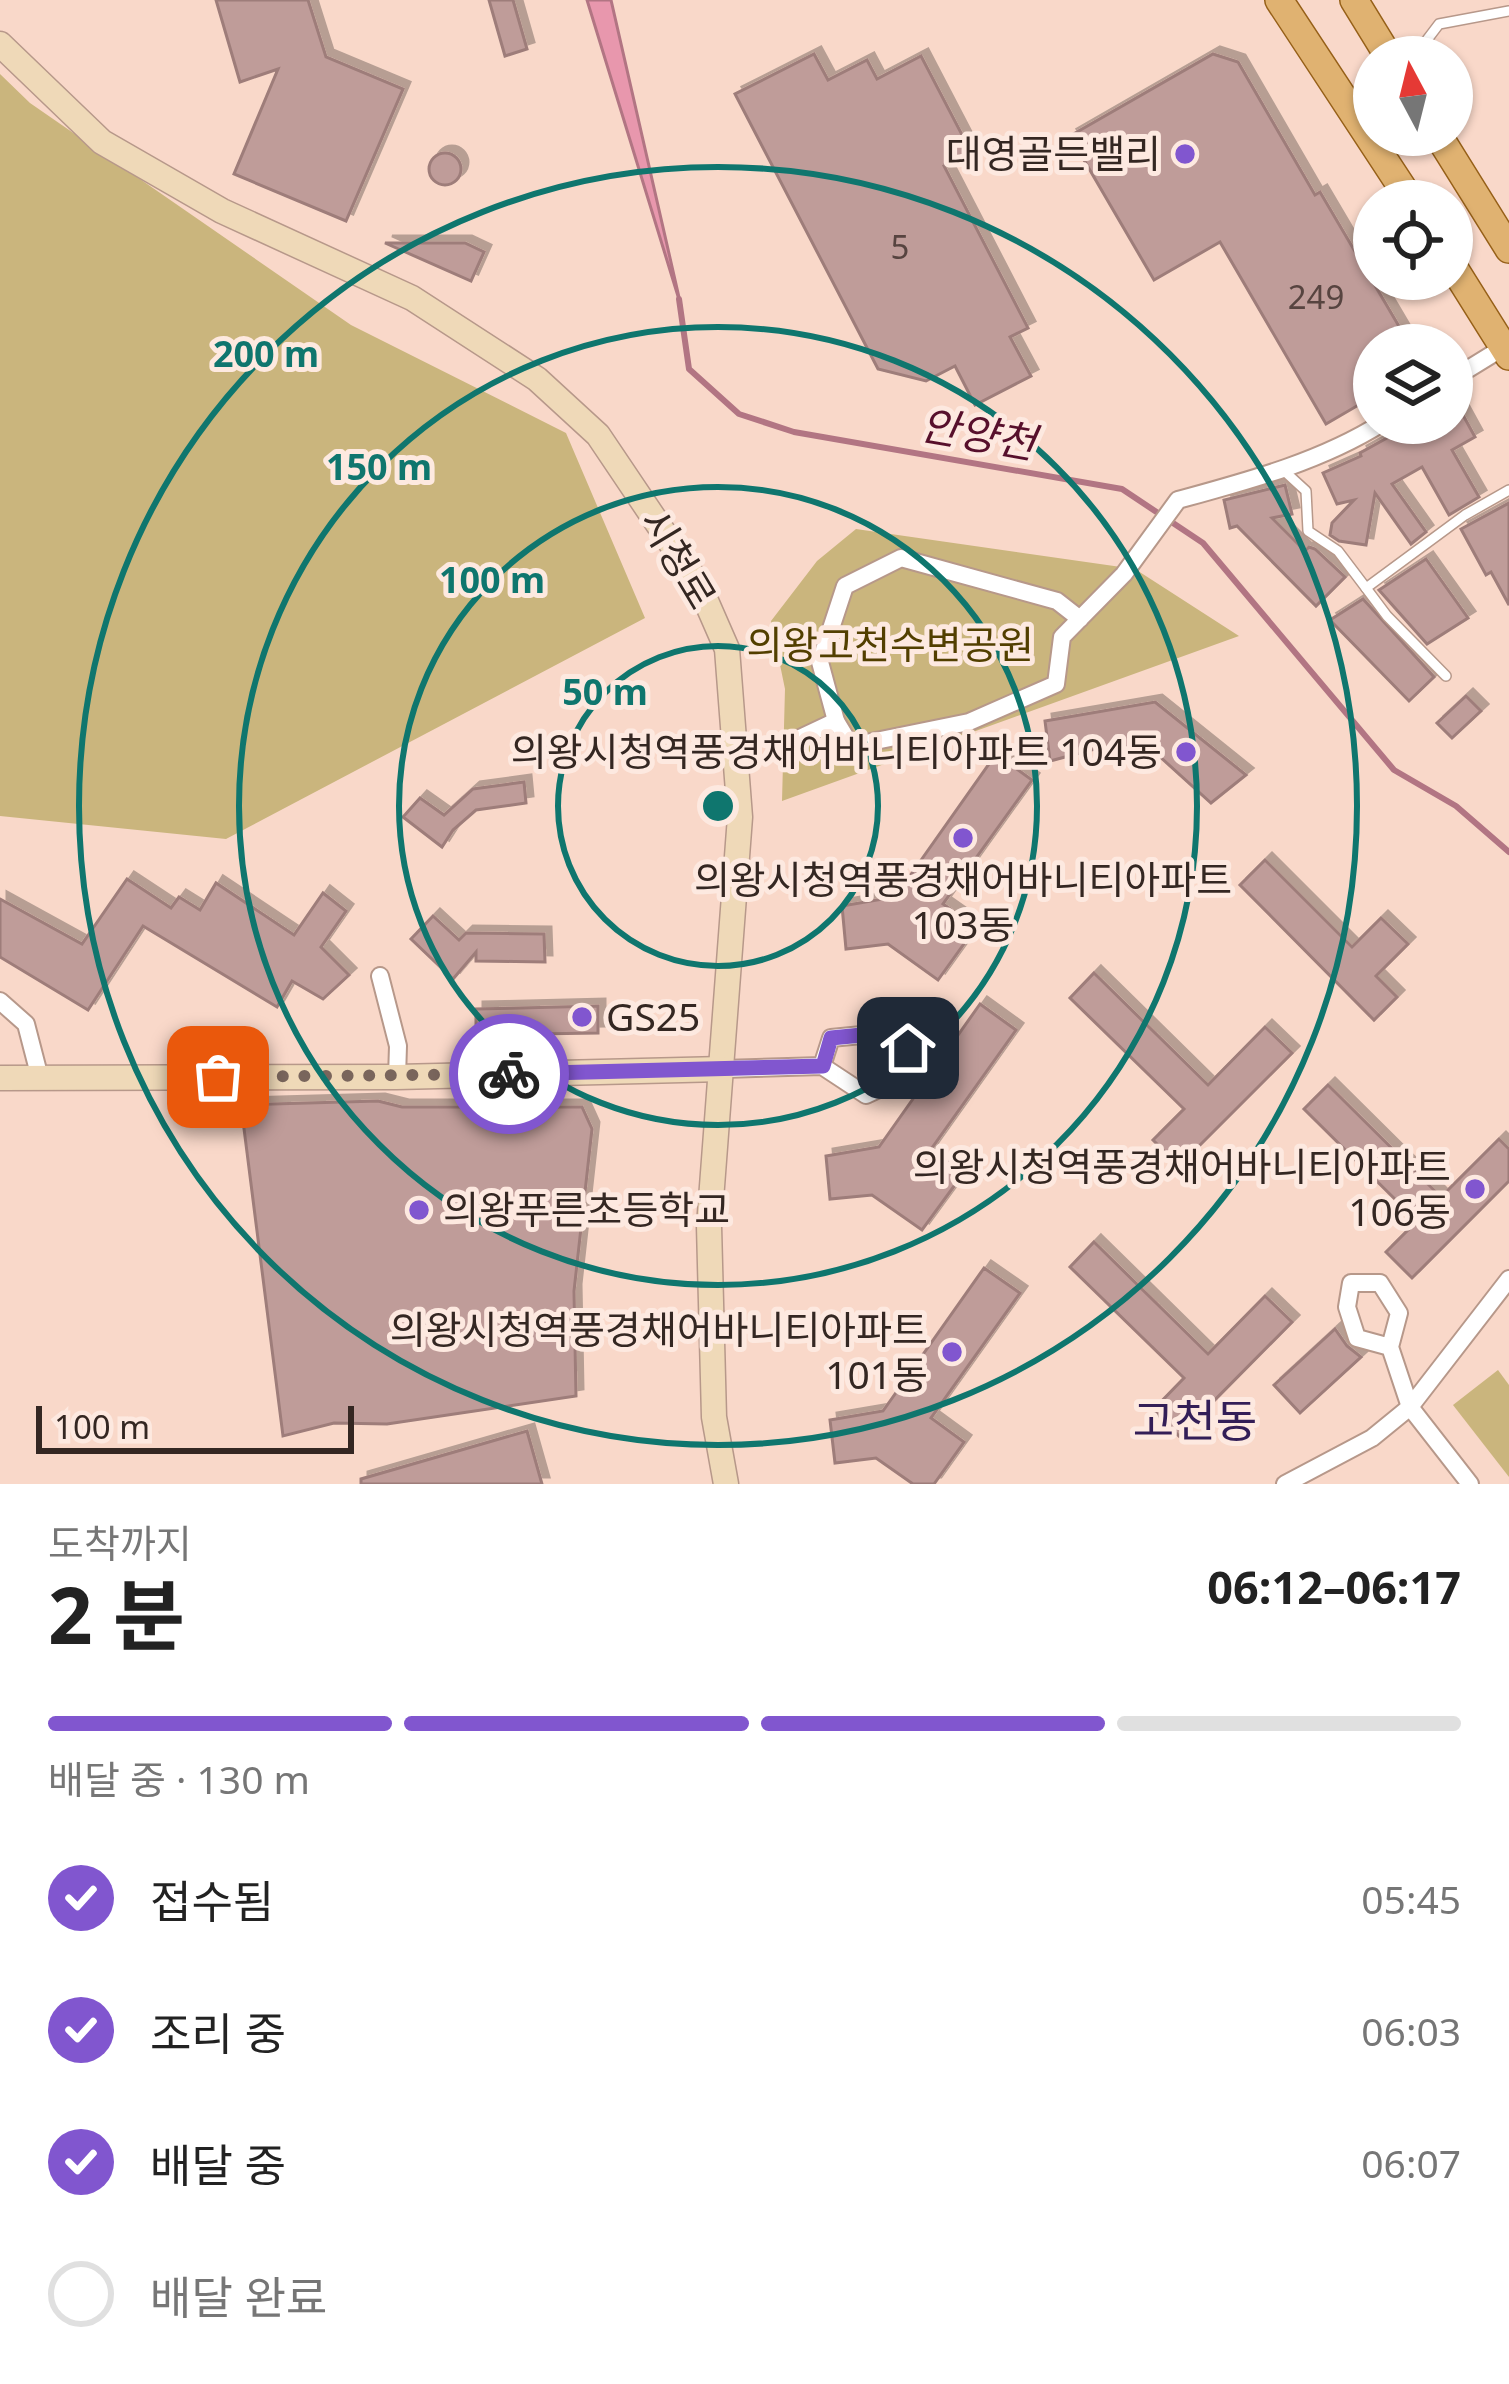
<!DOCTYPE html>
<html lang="ko">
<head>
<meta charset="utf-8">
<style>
  :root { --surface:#fff; --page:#f2f2f2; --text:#222; --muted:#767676; --line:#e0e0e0; --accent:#8156cf }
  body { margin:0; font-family:"Noto Sans","Noto Sans KR",sans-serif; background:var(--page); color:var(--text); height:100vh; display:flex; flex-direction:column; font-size:45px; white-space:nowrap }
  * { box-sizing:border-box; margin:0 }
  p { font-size:39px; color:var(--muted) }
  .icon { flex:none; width:66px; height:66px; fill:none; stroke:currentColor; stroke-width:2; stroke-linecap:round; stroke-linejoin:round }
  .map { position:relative; height:1484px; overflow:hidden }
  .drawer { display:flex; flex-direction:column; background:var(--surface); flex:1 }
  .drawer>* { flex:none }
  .needle { width:78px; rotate:353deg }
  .buttons { position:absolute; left:1353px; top:36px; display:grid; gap:24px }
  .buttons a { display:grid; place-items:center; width:120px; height:120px; border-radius:50%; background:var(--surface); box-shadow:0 3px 9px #0004; font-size:60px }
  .scale { position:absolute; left:36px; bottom:30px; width:318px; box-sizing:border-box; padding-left:12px; border:6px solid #342722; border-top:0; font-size:33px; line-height:42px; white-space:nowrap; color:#342722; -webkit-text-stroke:9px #fde9e0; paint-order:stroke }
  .pin { position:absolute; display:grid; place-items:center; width:102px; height:102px; color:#fff; margin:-51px; border-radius:24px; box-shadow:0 6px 18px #0006 }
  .courier { position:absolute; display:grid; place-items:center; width:120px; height:120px; margin:-60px; border:9px solid #8156cf; border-radius:50%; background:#fff; color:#222; box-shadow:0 3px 15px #0007 }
  .summary em { font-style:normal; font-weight:700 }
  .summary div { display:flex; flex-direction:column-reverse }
  .summary { display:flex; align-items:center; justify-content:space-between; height:204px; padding:0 48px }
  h1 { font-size:78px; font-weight:700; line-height:90px }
  .bar { display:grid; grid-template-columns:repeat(4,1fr); gap:18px 12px; align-content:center; height:144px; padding:0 48px }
  .bar i { height:15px; border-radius:9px; background:var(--line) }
  .bar .on { background:var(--accent) }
  .bar p { grid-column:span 4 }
  ol { padding:0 48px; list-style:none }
  li { display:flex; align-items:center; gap:36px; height:132px }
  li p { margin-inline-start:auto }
  li .icon { padding:12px; border-radius:50%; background:var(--accent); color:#fff; stroke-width:4 }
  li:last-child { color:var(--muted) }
  li i { width:66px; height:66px; border:6px solid var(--line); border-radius:50% }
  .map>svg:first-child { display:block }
  .green { fill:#cab57d }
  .water { fill:#e897ad; stroke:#b27583; stroke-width:3 }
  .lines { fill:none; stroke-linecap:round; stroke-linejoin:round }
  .stream { stroke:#b27583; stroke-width:6 }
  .building { fill:#bf9c99; stroke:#9e7d7a; stroke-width:3; filter:url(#shadow) }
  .lane-casing { stroke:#b7988a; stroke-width:12 }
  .street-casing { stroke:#b7988a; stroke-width:20 }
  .secondary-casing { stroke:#b7988a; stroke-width:27 }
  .primary-casing { stroke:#966018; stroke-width:30 }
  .lane { stroke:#fff; stroke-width:9 }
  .street { stroke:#fff; stroke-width:16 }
  .secondary { stroke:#efd9b8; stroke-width:24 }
  .primary { stroke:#e0b271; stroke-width:27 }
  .done { stroke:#79655c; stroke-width:12; stroke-dasharray:0 21.6 }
  .route { stroke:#8156cf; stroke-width:15 }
  .ring { fill:none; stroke:#0f766e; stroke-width:6 }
  .poi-dot { fill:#8156cf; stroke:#fde9e0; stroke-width:4.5 }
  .labels { text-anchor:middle; stroke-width:10; stroke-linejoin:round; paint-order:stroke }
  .number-label { font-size:33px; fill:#574440 }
  .poi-label { font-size:39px; fill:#342722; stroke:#fde9e0; text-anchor:end }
  .street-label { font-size:39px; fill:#342722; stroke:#fde9e0 }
  .park-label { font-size:39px; fill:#523f00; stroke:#fde9e0 }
  .water-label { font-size:42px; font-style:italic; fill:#57102c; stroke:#fde9e0 }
  .quarter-label { font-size:45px; fill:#331e57; stroke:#fde9e0 }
  .centre { fill:#0f766e; stroke:#fde9e0; stroke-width:6 }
  .ring-label { font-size:36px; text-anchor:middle; font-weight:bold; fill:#0f766e; stroke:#fde9e0; stroke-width:10; stroke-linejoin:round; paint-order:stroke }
</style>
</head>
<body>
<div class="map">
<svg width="1509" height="1484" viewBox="0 0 1509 1484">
  <defs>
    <filter id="shadow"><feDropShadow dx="7" dy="-7" stdDeviation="0" flood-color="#0004"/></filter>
  </defs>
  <rect width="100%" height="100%" fill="#f9d8c9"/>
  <g class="green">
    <polygon points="0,74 30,103 351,325 566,433 645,618 226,839 0,816"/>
    <polygon points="856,529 1135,569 1239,636 782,801 785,689 771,621 817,561"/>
    <polygon points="1498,1370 1509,1385 1509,1477 1453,1405"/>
  </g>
  <polygon class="water" points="587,0 611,0 681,306"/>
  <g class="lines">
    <polyline class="stream" points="679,299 689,369 739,414 794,432 1122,489 1203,543 1394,770 1456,806 1509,852"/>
  </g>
  <g class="building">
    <polygon points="216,0 308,0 326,57 403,89 346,221 234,174 278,69 240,82"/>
    <polygon points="489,0 513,0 527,49 505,56"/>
    <polygon points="814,54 828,80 867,60 877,79 921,56 971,152 944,166 1028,328 1010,337 1031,376 975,405 955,366 926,381 878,369 735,94"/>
    <polygon points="1213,54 1238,62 1315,195 1320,192 1410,345 1374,345 1374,396 1326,424 1220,242 1154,280 1070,136"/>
    <circle cx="445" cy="169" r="16"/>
    <polygon points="385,243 465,243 484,252 471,281"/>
    <polygon points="1452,395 1475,437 1452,450 1479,497 1449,515 1422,467 1392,484 1426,532 1411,544 1375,493 1366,545 1339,541 1330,535 1332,523 1354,500 1337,504 1323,473 1361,456 1360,453 1414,423 1452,423"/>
    <polygon points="1285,485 1292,514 1272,518 1305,551 1309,547 1315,549 1345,577 1316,606 1237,526 1230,528 1224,500"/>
    <polygon points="1509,503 1509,605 1491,572 1486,575 1461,529"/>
    <polygon points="1426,559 1468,618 1427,644 1379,590"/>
    <polygon points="1363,599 1434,677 1409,701 1330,620"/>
    <polygon points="1466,696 1481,711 1452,738 1437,723"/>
    <polygon points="1155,702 1246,775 1211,803 1148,746 1095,749 1050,761 1045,721"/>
    <polygon points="996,754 1032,780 943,904 976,927 938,980 888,944 846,949 842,906 895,897"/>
    <polygon points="524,782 526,803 476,810 453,830 442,847 403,817 420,798 444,815 473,789"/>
    <polygon points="1265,860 1352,947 1381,918 1408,944 1376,976 1397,997 1374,1020 1240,885"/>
    <polygon points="127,879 171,908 179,897 200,910 216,883 294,935 323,893 346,911 321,947 349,975 323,999 292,981 277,1007 143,926 88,1010 0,957 0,899 82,944"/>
    <polygon points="433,916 459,940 466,933 544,934 545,962 476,961 476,952 453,979 411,939"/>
    <polygon points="1094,973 1208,1085 1265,1027 1292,1053 1179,1166 1153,1140 1184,1109 1070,998"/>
    <polygon points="980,1004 1016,1030 927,1155 960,1178 922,1230 872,1195 830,1199 826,1156 879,1147"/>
    <polygon points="598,1006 598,1033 476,1035 476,1009"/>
    <polygon points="1328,1085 1441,1197 1499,1139 1509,1149 1509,1181 1412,1278 1386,1252 1417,1221 1304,1109"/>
    <polygon points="378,1101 402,1107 582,1107 592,1129 574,1291 576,1396 387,1424 334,1423 283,1436 241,1105"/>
    <polygon points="1094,1242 1208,1354 1265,1296 1292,1322 1179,1436 1153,1410 1184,1378 1070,1267"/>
    <polygon points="984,1268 1020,1293 931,1418 964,1442 934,1484 913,1484 876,1458 835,1463 830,1420 883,1411"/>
    <polygon points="1335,1329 1347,1346 1361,1357 1300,1413 1274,1385"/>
    <polygon points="527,1431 542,1484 361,1484 361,1479"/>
  </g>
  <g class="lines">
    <g class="lane-casing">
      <g id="lane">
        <polyline points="1414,57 1439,24 1509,11"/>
        <polyline points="1282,469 1306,491 1308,531 1338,551 1366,588"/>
        <polyline points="1446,676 1387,616 1366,588 1465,515 1509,490"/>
      </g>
    </g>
    <g class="street-casing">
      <g id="street">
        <polyline points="1452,379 1504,347"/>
        <path d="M1080,619L1057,601L901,558L845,586L820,662L836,721L851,746L969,722L1056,684L1062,637L1124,574L1178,500C1247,481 1320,462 1382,423"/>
        <polyline points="783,746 836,721"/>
        <polyline points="380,976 398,1046 397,1077"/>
        <polyline points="0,1001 26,1024 40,1078"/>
        <polyline points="723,1069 822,1066 866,1095 907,1076 908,1048 872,1034 831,1038 822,1066"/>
        <polyline points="1390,1347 1357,1338 1347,1307 1351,1283 1380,1283 1399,1313 1390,1347 1410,1407 1470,1484"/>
        <polyline points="1285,1484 1372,1438 1410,1407 1509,1279"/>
      </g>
    </g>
    <g class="secondary-casing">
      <g id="secondary">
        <polyline points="0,44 102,142 222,211 412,298 537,379 598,435 699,585 727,649 740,817 709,1226 714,1417 726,1484"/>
        <polyline points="0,1078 397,1077 723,1069"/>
      </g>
    </g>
    <g class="primary-casing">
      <g id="primary">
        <polyline points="1279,0 1411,201"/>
        <polyline points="1354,0 1389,57"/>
        <polyline points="1438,135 1509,249"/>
        <polyline points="1452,265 1509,356"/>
      </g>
    </g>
    <use href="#lane" class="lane"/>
    <use href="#street" class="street"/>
    <use href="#secondary" class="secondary"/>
    <use href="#primary" class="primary"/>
  </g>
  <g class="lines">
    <polyline class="done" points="218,1077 509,1074"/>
    <polyline class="route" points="509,1074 823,1066 831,1038 872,1034 908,1048"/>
  </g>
  <g class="ring">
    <circle cx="718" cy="806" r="160"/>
    <circle cx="718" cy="806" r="319"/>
    <circle cx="718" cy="806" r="479"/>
    <circle cx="718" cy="806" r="639"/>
  </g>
  <g class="poi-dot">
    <circle cx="1185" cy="154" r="12"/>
    <circle cx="1186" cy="752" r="12"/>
    <circle cx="963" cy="838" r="12"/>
    <circle cx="582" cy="1017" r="12"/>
    <circle cx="1475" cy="1189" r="12"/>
    <circle cx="419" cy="1210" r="12"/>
    <circle cx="952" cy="1352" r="12"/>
  </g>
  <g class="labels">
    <g class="number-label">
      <text x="900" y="259">5</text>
      <text x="1316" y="309">249</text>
    </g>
    <g class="poi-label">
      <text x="1161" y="168">대영골든밸리</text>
      <text x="1162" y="766">의왕시청역풍경채어바니티아파트 104동</text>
      <text x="963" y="894" text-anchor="middle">의왕시청역풍경채어바니티아파트<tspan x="963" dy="45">103동</tspan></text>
      <text x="606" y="1031" text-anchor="start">GS25</text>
      <text x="1451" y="1181">의왕시청역풍경채어바니티아파트<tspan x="1451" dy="45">106동</tspan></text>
      <text x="443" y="1224" text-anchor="start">의왕푸른초등학교</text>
      <text x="928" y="1344">의왕시청역풍경채어바니티아파트<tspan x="928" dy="45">101동</tspan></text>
    </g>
    <g class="street-label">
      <text transform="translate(678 559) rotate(59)" y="14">시청로</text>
    </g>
    <g class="park-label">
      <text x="890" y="659">의왕고천수변공원</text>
    </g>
    <g class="water-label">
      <text transform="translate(978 434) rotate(10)" y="15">안양천</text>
    </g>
    <g class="quarter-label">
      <text x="1195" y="1437">고천동</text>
    </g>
  </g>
  <circle cx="718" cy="806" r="18" class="centre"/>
  <g class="ring-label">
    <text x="266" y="367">200 m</text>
    <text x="379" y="480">150 m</text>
    <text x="492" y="593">100 m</text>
    <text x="605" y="705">50 m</text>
  </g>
</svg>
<div class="buttons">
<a><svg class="needle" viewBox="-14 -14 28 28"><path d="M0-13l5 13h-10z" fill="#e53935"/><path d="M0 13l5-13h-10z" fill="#767676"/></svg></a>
<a><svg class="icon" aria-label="locate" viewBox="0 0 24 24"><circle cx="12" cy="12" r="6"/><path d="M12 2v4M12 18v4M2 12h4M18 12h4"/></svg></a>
<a><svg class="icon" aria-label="layers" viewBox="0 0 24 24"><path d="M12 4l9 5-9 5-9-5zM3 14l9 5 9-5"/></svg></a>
</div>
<div class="scale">100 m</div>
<div class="pin" style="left:218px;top:1077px;background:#ea580c"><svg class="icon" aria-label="bag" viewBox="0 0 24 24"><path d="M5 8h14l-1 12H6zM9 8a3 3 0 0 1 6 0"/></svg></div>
<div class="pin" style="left:908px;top:1048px;background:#1f2937"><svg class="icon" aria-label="home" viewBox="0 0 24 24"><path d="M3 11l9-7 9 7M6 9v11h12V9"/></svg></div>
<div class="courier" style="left:509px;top:1074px"><svg class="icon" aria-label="bike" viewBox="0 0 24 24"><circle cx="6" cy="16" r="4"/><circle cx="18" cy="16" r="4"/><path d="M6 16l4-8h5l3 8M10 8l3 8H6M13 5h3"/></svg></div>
</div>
<section class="drawer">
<div class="summary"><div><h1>2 분</h1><p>도착까지</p></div><em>06:12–06:17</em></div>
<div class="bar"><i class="on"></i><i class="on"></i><i class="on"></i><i></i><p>배달 중 · 130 m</p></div>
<ol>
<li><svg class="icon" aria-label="check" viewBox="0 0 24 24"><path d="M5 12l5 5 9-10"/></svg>접수됨<p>05:45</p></li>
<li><svg class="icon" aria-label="check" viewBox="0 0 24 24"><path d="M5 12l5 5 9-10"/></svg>조리 중<p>06:03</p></li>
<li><svg class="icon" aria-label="check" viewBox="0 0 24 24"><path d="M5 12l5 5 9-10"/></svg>배달 중<p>06:07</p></li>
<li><i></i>배달 완료</li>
</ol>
</section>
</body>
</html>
